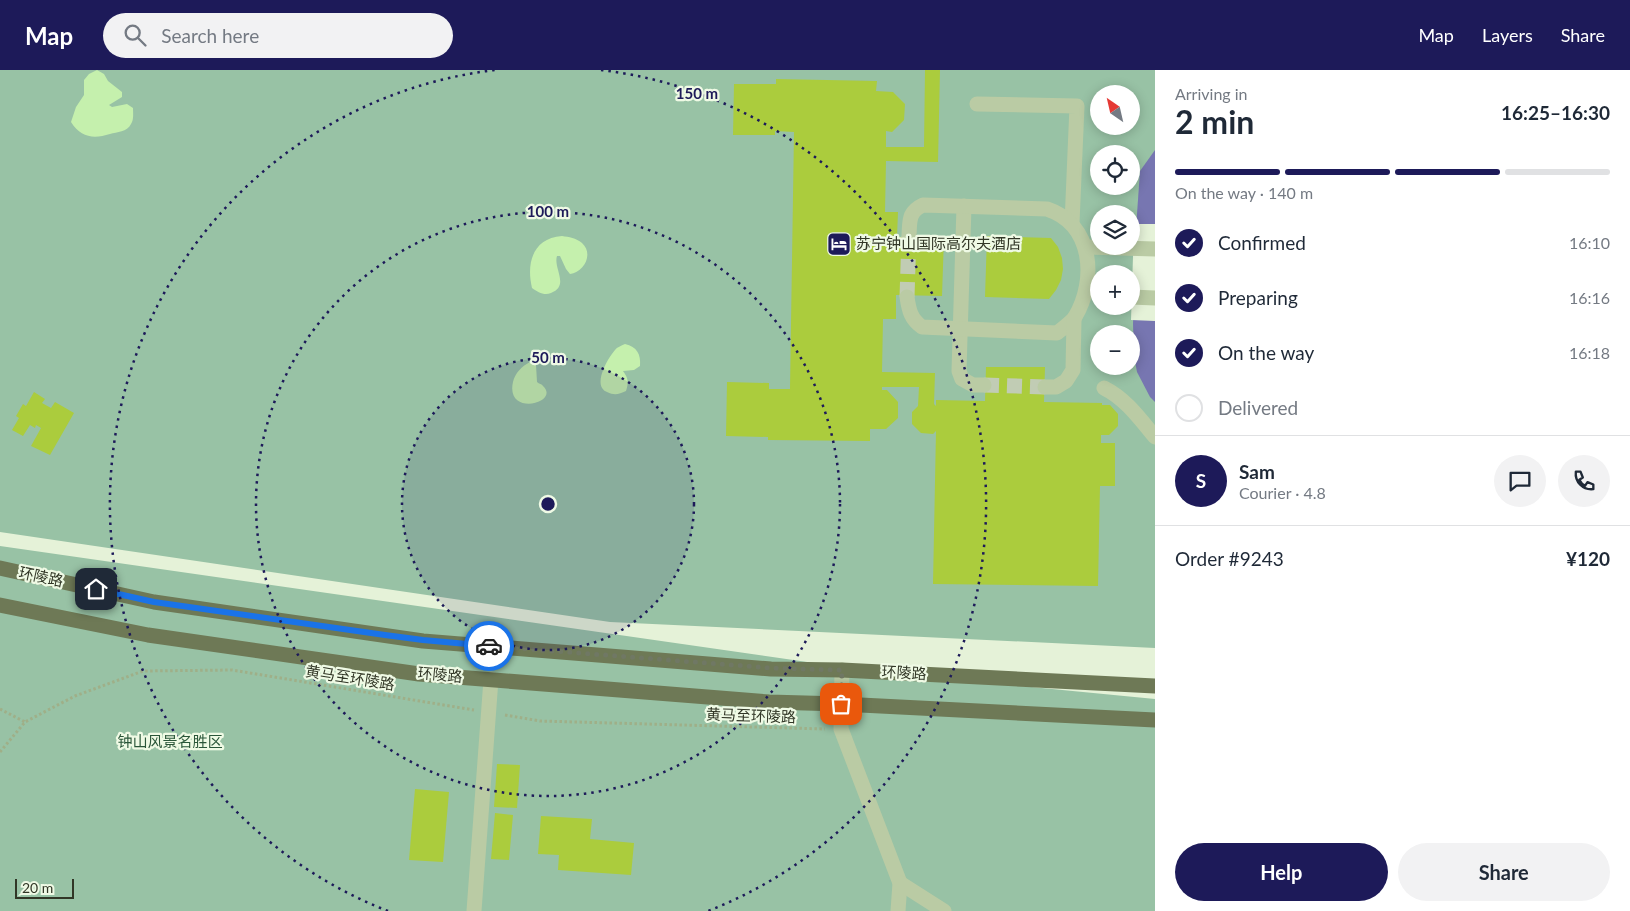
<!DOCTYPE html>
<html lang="en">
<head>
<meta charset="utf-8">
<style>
  :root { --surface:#fff; --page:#f2f2f3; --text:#1f2937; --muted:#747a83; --line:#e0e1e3; --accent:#1d1a59 }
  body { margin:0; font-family:Lato,"Noto Sans SC",sans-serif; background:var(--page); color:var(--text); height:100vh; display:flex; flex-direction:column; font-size:19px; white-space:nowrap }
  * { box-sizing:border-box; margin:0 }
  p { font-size:16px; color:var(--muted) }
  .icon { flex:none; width:28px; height:28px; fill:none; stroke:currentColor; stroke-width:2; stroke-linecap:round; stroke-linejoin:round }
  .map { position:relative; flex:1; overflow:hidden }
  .details { display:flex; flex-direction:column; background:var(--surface); width:475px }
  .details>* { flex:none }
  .needle { width:32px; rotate:326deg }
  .fabs { position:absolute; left:1090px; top:15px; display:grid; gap:10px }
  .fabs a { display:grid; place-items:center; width:50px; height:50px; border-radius:50%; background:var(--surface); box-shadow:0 2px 12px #0003; font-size:25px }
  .scale { position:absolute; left:15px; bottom:12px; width:59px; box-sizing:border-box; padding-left:5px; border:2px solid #313626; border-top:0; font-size:14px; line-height:18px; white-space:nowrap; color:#313626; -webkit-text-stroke:4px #effae5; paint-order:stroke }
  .pin { position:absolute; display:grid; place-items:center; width:42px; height:42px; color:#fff; margin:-21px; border-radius:10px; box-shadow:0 2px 8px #0006 }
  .courier { position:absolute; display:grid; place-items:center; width:50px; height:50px; margin:-25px; border:4px solid #1a73e8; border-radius:50%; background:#fff; color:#222; box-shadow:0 1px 6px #0007 }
  .headline em { font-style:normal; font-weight:700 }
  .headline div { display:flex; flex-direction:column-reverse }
  .headline { display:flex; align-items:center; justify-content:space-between; height:85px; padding:0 20px }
  h1 { font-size:32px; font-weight:700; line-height:38px }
  .bar { display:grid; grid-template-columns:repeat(4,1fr); gap:8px 5px; align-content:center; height:60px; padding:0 20px }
  .bar i { height:6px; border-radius:4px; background:var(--line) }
  .bar .on { background:var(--accent) }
  .bar p { grid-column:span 4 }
  .line { display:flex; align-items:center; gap:12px; padding:0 20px; border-top:1px solid var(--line) }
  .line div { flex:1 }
  .round { display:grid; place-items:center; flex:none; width:52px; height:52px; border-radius:26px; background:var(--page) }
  ol { padding:0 20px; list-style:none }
  li { display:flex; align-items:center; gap:15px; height:55px }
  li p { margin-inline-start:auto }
  li .icon { padding:5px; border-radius:50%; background:var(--accent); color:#fff; stroke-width:4 }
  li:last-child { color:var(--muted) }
  li i { width:28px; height:28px; border:2px solid var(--line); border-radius:50% }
  .cta { display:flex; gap:10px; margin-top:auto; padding:10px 20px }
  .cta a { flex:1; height:58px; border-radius:30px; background:var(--accent); color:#fff; font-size:20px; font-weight:700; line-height:58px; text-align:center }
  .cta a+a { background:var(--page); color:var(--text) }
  header { display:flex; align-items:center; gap:30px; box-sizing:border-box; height:70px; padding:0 25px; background:var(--accent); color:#fff }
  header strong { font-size:24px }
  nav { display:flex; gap:28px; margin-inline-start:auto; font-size:18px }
  .search { width:350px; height:45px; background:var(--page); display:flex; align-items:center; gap:12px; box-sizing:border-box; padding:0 18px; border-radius:28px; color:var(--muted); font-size:19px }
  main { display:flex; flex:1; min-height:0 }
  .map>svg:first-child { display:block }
  .green { fill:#98c2a5; fill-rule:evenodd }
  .sand { fill:#c5f0ad }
  .water { fill:#7776b1 }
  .pier { fill:#e5f2d8 }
  .building { fill:#abcc3d }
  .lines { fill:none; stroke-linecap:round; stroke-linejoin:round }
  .minor-tunnel { stroke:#c1ccb4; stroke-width:15; stroke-dasharray:15 8; stroke-linecap:butt }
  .path { stroke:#9faf88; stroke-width:3; stroke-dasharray:2.5 2.5; stroke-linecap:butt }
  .minor { stroke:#bacba4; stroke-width:15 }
  .major { stroke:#6e7956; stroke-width:15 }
  .done { stroke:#707864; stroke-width:5; stroke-dasharray:0 9 }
  .route { stroke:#1a73e8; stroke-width:6 }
  .ring { fill:none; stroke:#1d1a59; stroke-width:2.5; stroke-dasharray:2.5 5 }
  .labels { text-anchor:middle; stroke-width:4.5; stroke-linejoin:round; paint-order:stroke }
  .poi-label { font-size:15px; fill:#313626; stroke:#effae5; text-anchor:start }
  .street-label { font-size:15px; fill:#313626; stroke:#effae5 }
  .park-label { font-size:15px; fill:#295538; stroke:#effae5 }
  .centre { fill:#1d1a59; stroke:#effae5; stroke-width:2.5 }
  .ring-label { font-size:15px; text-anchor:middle; font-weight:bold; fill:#1d1a59; stroke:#effae5; stroke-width:4.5; stroke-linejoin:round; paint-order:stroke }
</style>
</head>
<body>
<header>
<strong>Map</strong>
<div class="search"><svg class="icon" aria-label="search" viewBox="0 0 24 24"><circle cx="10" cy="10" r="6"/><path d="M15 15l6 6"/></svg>Search here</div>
<nav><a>Map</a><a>Layers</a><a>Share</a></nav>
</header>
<main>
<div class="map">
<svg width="1155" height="841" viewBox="0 0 1155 841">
  <rect width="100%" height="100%" fill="#e5f2d8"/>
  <g class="green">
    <path d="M0,0H1155V578L610,552L0,462ZM1099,24H1131V56H1099ZM1099,84H1131V116H1099ZM1099,144H1131V176H1099ZM1099,204H1131V236H1099ZM1099,264H1131V296H1099Z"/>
    <polygon points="0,476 877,602 1155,629 1155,841 0,841"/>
  </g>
  <g class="sand">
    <path d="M97,0L104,4L108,11L122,22V27L109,35L112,37L127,34L133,38C133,43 134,50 131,54C127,62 117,62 110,64C94,69 81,68 71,52L76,37L84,25V10L89,4Z"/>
    <path d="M562,166C569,167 576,168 582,173C594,184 584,202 570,204L566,199L560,186H557C553,198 570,216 551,223C544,226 538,222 532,218C526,193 533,168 562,166Z"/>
    <path d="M625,274C637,277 641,284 640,296L634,300L623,301C628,308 629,312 626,321C619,324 615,326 607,322C592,316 607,289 615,280C617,277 621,276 625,274Z"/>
    <path d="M530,292L536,295L537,312C539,314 542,314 543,316C561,333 505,347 513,312C515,303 522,296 530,292Z"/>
  </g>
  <polygon class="water" points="1155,80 1155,332 1150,327 1137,302 1134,286 1133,254 1137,144 1140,101"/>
  <polygon class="pier" points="1134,154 1155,154 1155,251 1131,250"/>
  <g class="building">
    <polygon points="925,0 940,0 938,92 886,91 885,142 898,142 897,167 944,167 942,226 896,225 896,249 883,249 882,302 935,303 934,334 936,336 936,330 985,331 986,297 1045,297 1044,332 1102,333 1102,335 1110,335 1118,344 1118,356 1109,365 1101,365 1101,373 1115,373 1115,416 1100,416 1098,516 933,514 936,361 933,364 921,363 912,354 912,342 918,336 919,317 882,317 882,320 887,320 898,332 898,348 886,359 870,359 870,371 768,370 768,367 726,366 727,312 769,313 769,319 790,319 794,62 775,61 775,65 733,65 734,14 776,14 776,9 877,11 876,21 893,22 905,34 904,50 892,62 886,61 886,77 924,77"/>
    <polygon points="987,166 1051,168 1058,177 1062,188 1063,199 1061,210 1056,220 1049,229 985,227"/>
    <polygon points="34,322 45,329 42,333 51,338 55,332 74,343 50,385 31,376 41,358 36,355 35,358 30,355 23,366 12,360 19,348 16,346 23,334 26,336"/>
    <polygon points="497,694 520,695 517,738 494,737"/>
    <polygon points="415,719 449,722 443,792 409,790"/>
    <polygon points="495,743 513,745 509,790 491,789"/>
    <polygon points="541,746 592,749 590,769 634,773 631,805 558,800 559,785 538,784"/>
  </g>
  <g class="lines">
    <g class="minor-tunnel">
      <polyline points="907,227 909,165"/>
      <polyline points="984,315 1045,317"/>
    </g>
    <g class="path">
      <polyline points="0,639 25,652"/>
      <polyline points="505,645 540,651 825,659"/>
      <polyline points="0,682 25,652 75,626 143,601 232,600 474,640"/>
    </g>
    <g class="minor">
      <polyline points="977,34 1077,36 1072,153"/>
      <polyline points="964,136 959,301 962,309 973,315 984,315"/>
      <polyline points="1086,177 1155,179"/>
      <path d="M907,227C909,241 911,249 922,257L1057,263C1063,258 1071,253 1075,247C1097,210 1093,154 1047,139L923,135C908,142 910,151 909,165"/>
      <polyline points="1131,227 1155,228"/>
      <polyline points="1045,317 1056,317 1066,311 1073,300 1074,249"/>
      <path d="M1104,318C1126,329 1140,349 1155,367"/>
      <polyline points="842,600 841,659 900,813 898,841"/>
      <polyline points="900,813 944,841"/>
      <polyline points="474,841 491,609"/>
    </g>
    <g class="major">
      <polyline points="0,498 154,532 423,571 771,599 842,600 1155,616"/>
      <polyline points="0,535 148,565 419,604 769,632 841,634 1155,650"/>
    </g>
  </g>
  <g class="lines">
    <polyline class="done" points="489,576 771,598 842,600 841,634"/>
    <polyline class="route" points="96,519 154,532 385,565 423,570 489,576"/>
  </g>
  <circle cx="548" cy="434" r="146" fill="#1d1a59" fill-opacity=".12"/>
  <g class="ring">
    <circle cx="548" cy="434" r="146"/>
    <circle cx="548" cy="434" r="292"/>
    <path d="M388 841A437 437 0 0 1 495 0M601 0A437 437 0 0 1 708 841"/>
  </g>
  <defs>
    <g id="hotel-square" transform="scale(1.25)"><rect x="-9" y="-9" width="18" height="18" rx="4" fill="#1d1a59" stroke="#effae5"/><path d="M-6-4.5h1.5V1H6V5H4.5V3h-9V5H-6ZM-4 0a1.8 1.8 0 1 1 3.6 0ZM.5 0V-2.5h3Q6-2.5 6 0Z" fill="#fff"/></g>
  </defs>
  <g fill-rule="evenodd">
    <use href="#hotel-square" x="839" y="174"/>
  </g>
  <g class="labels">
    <g class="poi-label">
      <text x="856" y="179">苏宁钟山国际高尔夫酒店</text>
    </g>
    <g class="street-label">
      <text transform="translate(41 507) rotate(12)" y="5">环陵路</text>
      <text transform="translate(904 603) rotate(3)" y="5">环陵路</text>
      <text transform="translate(440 605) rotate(5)" y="5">环陵路</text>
      <text transform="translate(350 608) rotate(9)" y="5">黄马至环陵路</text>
      <text transform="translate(751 646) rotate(2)" y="5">黄马至环陵路</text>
    </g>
    <g class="park-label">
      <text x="170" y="677">钟山风景名胜区</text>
    </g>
  </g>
  <circle cx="548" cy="434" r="8" class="centre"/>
  <g class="ring-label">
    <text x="697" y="29">150 m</text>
    <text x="548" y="147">100 m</text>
    <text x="548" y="293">50 m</text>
  </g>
</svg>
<div class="fabs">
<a><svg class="needle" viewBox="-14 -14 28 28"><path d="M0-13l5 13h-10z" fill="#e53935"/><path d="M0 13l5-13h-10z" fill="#747a83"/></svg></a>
<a><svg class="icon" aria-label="locate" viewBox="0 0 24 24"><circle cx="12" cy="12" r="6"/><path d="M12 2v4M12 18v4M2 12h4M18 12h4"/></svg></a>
<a><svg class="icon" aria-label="layers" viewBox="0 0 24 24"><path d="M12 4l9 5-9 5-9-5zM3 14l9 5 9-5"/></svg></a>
<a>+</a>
<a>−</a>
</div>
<div class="scale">20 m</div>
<div class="pin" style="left:841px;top:634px;background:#ea580c"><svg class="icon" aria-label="bag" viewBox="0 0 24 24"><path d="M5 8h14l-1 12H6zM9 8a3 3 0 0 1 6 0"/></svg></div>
<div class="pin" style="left:96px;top:519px;background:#1f2937"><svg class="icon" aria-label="home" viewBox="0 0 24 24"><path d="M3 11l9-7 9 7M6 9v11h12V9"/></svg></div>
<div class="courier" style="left:489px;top:576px"><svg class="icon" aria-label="car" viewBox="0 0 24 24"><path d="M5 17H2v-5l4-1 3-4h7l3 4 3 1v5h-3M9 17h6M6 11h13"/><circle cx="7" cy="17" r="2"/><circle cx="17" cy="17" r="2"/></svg></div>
</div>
<section class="details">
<div class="headline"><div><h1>2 min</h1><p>Arriving in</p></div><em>16:25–16:30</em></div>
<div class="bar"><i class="on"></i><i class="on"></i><i class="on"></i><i></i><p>On the way · 140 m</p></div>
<ol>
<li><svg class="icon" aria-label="check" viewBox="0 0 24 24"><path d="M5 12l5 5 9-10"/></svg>Confirmed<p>16:10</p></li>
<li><svg class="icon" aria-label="check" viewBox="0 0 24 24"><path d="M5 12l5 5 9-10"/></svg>Preparing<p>16:16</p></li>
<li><svg class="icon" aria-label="check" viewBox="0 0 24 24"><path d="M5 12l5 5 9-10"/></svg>On the way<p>16:18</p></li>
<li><i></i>Delivered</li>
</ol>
<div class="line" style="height:90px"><b class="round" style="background:var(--accent);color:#fff">S</b><div><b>Sam</b><p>Courier · 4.8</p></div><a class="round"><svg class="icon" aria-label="chat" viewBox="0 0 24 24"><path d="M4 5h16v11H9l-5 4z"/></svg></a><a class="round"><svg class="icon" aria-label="phone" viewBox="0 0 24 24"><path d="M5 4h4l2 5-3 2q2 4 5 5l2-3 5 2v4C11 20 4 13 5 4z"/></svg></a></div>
<div class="line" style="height:65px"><div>Order #9243</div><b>¥120</b></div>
<div class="cta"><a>Help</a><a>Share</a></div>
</section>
</main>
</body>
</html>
